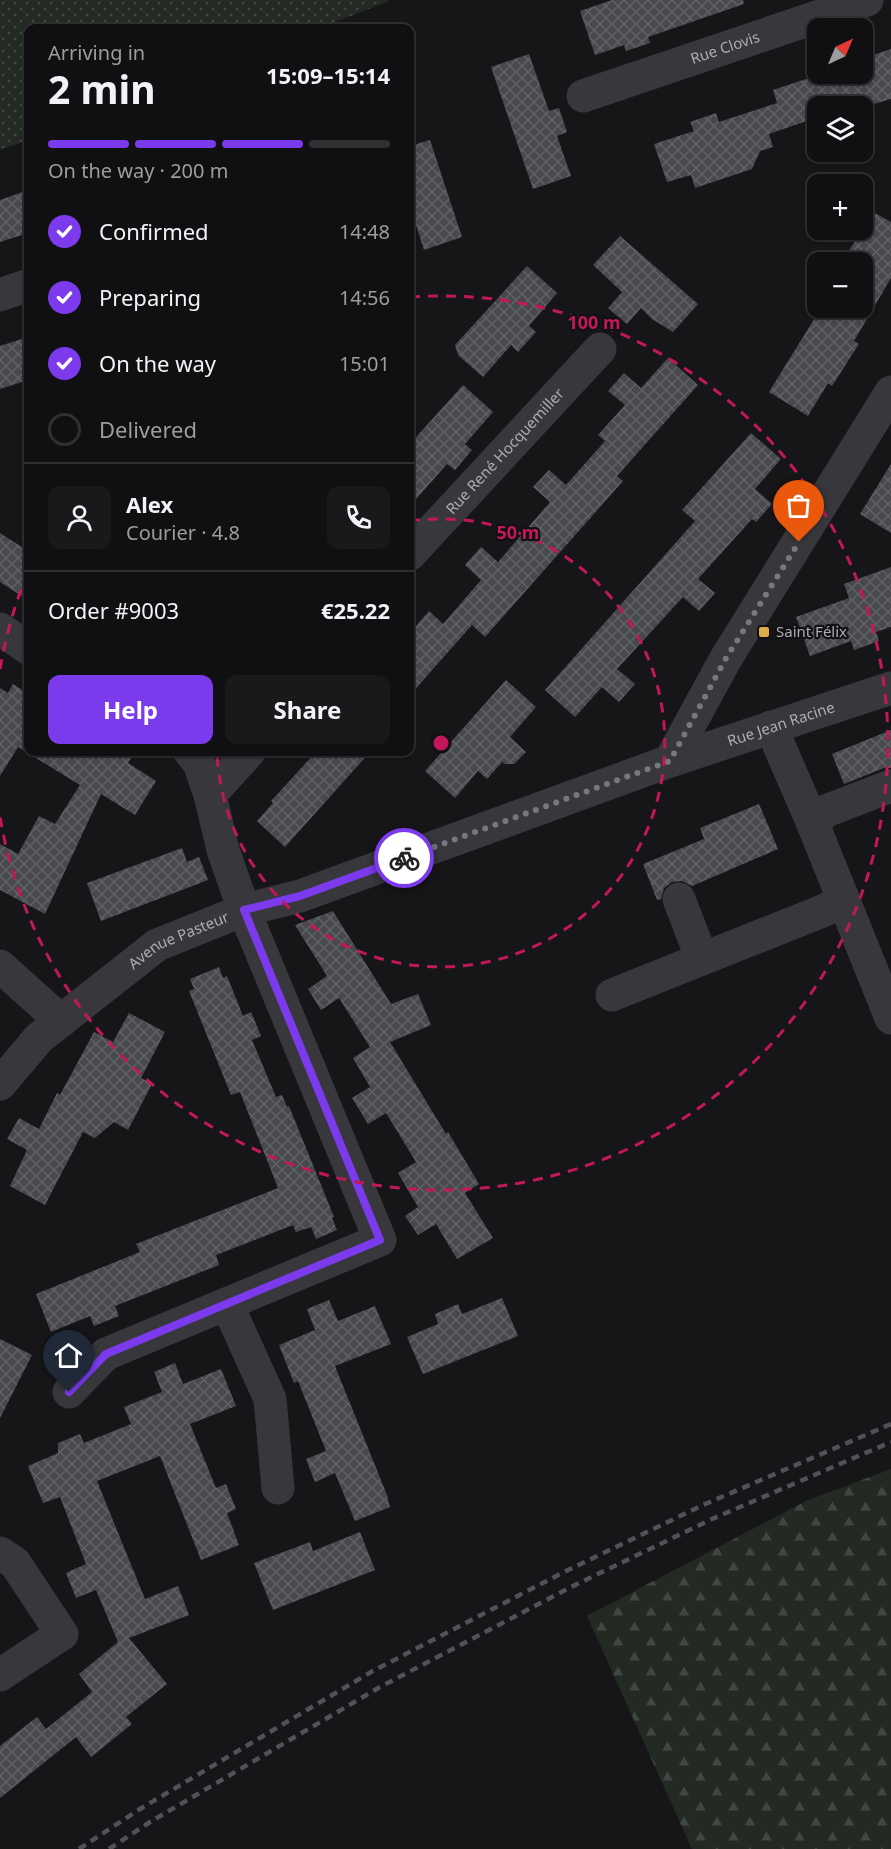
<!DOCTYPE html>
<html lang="en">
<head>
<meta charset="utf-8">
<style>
  :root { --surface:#101012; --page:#19191b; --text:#f1f3f6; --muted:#9c9d9f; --line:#303032; --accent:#7c3aed }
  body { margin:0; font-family:"Noto Sans",sans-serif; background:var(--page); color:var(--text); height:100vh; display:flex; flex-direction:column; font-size:22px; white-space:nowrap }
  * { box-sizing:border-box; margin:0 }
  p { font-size:20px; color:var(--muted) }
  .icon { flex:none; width:33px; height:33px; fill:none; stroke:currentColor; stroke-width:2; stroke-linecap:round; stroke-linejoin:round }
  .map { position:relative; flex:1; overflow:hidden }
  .drawer { position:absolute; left:24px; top:24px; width:390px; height:732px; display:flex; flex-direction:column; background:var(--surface); border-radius:12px; box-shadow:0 2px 4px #0004,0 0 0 2px var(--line) }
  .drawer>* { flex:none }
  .needle { width:39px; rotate:44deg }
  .fabs { position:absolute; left:807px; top:18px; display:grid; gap:12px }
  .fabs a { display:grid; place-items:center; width:66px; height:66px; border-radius:12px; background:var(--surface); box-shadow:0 2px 4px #0004,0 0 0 2px var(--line); font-size:30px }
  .pin { position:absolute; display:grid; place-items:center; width:51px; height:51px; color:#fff; margin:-62px -26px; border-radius:50% 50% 50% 0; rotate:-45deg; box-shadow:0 0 6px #0007 }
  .pin .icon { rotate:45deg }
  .courier { position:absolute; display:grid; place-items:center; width:60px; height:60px; margin:-30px; border:4px solid #7c3aed; border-radius:50%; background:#fff; color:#222; box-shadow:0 2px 8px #0007 }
  .overview em { font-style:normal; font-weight:700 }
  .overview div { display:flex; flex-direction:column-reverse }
  .overview { display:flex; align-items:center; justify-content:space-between; height:102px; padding:0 24px }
  h1 { font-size:39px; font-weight:700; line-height:45px }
  .bar { display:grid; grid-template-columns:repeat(4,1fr); gap:9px 6px; align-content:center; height:72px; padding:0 24px }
  .bar i { height:8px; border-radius:4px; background:var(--line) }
  .bar .on { background:var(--accent) }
  .bar p { grid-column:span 4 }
  .line { display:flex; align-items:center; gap:15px; padding:0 24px; border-top:2px solid var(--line) }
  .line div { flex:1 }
  .round { display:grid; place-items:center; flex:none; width:63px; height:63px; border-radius:12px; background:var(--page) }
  ol { padding:0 24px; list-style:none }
  li { display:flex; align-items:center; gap:18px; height:66px }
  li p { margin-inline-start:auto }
  li .icon { padding:6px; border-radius:50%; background:var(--accent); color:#fff; stroke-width:4 }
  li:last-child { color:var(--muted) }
  li i { width:33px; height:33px; border:3px solid var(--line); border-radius:50% }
  .button { display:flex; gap:12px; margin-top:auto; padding:12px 24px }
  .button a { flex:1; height:69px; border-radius:12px; background:var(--accent); color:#fff; font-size:24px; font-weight:700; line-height:69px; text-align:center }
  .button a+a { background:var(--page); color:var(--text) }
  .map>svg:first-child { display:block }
  .green { fill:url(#green-dots) }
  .forest { fill:url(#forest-firs) }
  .building { fill:url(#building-cross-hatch) }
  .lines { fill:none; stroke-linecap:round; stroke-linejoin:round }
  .minor { stroke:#38383c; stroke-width:33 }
  .rail { stroke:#515257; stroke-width:4.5; stroke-dasharray:8 6; stroke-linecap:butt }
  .done { stroke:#76787f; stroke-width:6; stroke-dasharray:0 10.8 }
  .route { stroke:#7c3aed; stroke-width:8 }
  .ring { fill:none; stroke:#c2185b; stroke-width:3; stroke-dasharray:10 8 }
  .poi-dot { fill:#deac48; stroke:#111113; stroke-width:2 }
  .labels { text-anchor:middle; stroke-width:4.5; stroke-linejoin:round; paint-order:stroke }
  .street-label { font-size:15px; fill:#aaadb6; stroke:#111113 }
  .poi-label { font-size:15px; fill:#aaadb6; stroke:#111113; text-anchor:start }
  .centre { fill:#c2185b; stroke:#111113; stroke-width:3 }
  .ring-label { font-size:18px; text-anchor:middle; font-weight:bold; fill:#c2185b; stroke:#111113; stroke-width:4.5; stroke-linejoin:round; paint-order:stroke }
</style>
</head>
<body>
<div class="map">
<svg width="891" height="1849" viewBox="0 0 891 1849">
  <defs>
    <pattern id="green-dots" width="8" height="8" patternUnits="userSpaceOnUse" patternTransform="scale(1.5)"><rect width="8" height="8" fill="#232a24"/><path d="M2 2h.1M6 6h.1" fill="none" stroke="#404642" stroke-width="1.8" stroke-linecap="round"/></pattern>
    <pattern id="forest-firs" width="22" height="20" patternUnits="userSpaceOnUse" patternTransform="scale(1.5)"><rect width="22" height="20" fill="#232a24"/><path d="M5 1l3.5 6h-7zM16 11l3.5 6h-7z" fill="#404642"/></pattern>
    <pattern id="building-cross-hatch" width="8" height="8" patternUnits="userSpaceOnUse" patternTransform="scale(1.5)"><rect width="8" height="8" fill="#48494d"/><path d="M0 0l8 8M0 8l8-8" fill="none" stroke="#606164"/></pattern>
  </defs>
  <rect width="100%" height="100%" fill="#161618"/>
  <polygon class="green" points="0,0 389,0 389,1 320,28 28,28 28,140 0,150"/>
  <polygon class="forest" points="891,1469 891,1849 692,1849 587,1616 806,1501"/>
  <g class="building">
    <polygon points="612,0 743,0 744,4 648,37 650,43 626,51 624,45 595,55 580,11"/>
    <polygon points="891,49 891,99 867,106 818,106 818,117 769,134 773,147 760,151 752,169 695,188 691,175 667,182 654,144 694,131 690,122 716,113 719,122 777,103 773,90 821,74 862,74 862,59"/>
    <polygon points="529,54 549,111 559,108 567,132 557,136 571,176 533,189 491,67"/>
    <polygon points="430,140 462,237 424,250 410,206 410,146"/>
    <polygon points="28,190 28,233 0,242 0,200"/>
    <polygon points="873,212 891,222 891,278 854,341 859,344 832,386 828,383 808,416 769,392 821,308 862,308 862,262 842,262"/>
    <polygon points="620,236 698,304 673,332 652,319 641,308 627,324 608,308 622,292 593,265"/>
    <polygon points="527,266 557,293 529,326 536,332 518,352 511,345 483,377 458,355 455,345"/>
    <polygon points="28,337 28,380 0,389 0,346"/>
    <polygon points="668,358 698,385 617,476 623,481 485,637 472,625 410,695 410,633 429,611 443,624 481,580 465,565 481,547 498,562 550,502 533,487 549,470 566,485 605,441 598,435 625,405 608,391 624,373 641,388"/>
    <polygon points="463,385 493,412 465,444 472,450 455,470 447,464 410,506 410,444"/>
    <polygon points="751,433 781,459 755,489 772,504 756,522 752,519 698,579 715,593 699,611 683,597 617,669 635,684 619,702 602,687 575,717 545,690 695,521 682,510"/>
    <polygon points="891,464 891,533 860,514"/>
    <polygon points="0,533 28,551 28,600 0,582"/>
    <polygon points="891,567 891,627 876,632 879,641 854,650 851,641 810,656 796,617 849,598 844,584"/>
    <polygon points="506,680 536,707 510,737 526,752 514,764 505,764 502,762 487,779 478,771 455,798 425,771"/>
    <polygon points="13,684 28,694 28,752 135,752 128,763 156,781 135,815 101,794 45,914 0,890 0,844 18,854 39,816 55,824 80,785 18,747 0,776 0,688 8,693"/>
    <polygon points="891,730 891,768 884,768 844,784 832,754"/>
    <polygon points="316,752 370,752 285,847 257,821 273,803 271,801"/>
    <polygon points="759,804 778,849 692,886 682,881 672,882 664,888 661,899 657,900 643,864 704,839 700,828"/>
    <polygon points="182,848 187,862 199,857 208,880 101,921 87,883"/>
    <polygon points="333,911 391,1004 418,994 431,1025 390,1042 446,1134 448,1132 479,1184 465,1193 493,1238 457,1259 436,1224 418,1235 405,1216 418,1207 398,1173 416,1162 386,1113 368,1124 352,1098 370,1087 353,1058 370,1047 339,998 321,1010 308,989 327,976 295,925"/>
    <polygon points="219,967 223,978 227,976 243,1016 251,1012 261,1036 252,1040 276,1097 282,1095 287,1107 289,1106 334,1217 332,1218 337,1230 316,1239 311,1227 296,1232 293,1225 216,1255 219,1265 115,1306 119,1316 94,1326 90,1316 51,1332 36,1294 140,1252 136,1244 278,1188 240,1092 231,1095 189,991 194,989 190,979"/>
    <polygon points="129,1013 165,1032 141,1078 152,1084 128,1130 114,1122 95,1138 83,1132 45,1205 10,1186 27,1150 7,1139 19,1118 39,1129 57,1093 60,1095 94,1032 113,1042"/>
    <polygon points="502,1298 518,1336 423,1374 407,1337 438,1324 435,1314 458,1304 462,1314"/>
    <polygon points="329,1300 338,1321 375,1306 391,1344 335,1366 387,1495 390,1507 355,1521 335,1473 315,1482 306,1459 326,1451 298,1381 294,1383 279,1345 315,1330 307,1309"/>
    <polygon points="0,1339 32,1355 0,1418"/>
    <polygon points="175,1363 183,1384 221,1369 236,1406 190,1424 216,1488 226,1484 236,1509 227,1513 239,1545 201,1560 160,1456 97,1481 145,1599 178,1586 189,1615 129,1638 167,1684 126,1717 132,1724 91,1757 76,1737 0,1798 0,1746 37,1717 46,1729 92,1692 79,1674 118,1642 96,1590 76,1598 66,1573 86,1564 60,1497 43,1503 28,1466 58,1453 58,1443 80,1434 84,1443 131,1424 124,1407 162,1392 154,1372"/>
    <polygon points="360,1532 375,1570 273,1610 254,1563 310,1542 313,1551"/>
  </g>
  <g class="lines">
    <g class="minor">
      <path id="s1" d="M583,96L867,0"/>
      <polyline points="0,295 28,285"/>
      <path id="s2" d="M410,554L600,349"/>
      <polyline points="0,629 28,648"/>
      <polyline points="771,727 813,824 891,1018"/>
      <path id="s3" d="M670,761L891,688"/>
      <polyline points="210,795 249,752"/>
      <polyline points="813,824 826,811 891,786"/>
      <polyline points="679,899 702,959"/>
      <polyline points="0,966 61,1021"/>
      <polyline points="612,995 825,910 843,899"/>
      <path id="s4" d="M0,1084L39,1038L157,945L244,910L300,896L670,761L725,660L891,392"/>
      <polyline points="227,1304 270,1399 278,1488"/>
      <polyline points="69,1392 106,1354 380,1240 244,910 223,850 210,795 199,763 190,752"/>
      <polyline points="0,1553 15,1563 62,1634 0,1675"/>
    </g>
    <g class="rail">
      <polyline points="79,1849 140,1809 371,1672 562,1573 703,1505 891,1424"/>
      <polyline points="109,1849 150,1822 380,1687 571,1587 712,1519 891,1442"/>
    </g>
  </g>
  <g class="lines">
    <polyline class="done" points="404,858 670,761 725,660 799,542"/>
    <polyline class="route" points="69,1392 106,1354 380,1240 244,910 300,896 404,858"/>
  </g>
  <g class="ring">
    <path d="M410 521A224 224 0 1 1 217 753"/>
    <path d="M0 669A447 447 0 0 1 28 572M410 297A447 447 0 1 1 0 817"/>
  </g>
  <rect class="poi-dot" x="758" y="626" width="12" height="12" rx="3"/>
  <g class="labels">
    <g class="street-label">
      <text dy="5" stroke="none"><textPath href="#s1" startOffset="150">Rue Clovis</textPath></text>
      <text dy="5" stroke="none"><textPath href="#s2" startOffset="140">Rue René Hocquemiller</textPath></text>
      <text dy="5" stroke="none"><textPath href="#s3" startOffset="117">Rue Jean Racine</textPath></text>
      <text dy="5" stroke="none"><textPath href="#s4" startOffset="232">Avenue Pasteur</textPath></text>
    </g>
    <g class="poi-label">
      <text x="776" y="637">Saint Félix</text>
    </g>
  </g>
  <circle cx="441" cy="743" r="9" class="centre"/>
  <g class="ring-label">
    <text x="594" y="329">100 m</text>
    <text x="518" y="539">50 m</text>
  </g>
</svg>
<div class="fabs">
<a><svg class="needle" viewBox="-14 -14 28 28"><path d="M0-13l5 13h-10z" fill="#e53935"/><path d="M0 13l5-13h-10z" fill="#9c9d9f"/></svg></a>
<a><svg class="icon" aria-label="layers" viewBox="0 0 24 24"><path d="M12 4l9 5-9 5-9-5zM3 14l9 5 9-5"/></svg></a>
<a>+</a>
<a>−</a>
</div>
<div class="pin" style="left:799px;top:542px;background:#ea580c"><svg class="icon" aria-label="bag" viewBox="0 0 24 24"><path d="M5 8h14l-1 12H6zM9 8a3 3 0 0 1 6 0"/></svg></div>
<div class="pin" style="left:69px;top:1392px;background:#1f2937"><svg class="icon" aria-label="home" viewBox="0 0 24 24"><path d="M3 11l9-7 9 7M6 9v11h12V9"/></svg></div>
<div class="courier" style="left:404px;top:858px"><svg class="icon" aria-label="bike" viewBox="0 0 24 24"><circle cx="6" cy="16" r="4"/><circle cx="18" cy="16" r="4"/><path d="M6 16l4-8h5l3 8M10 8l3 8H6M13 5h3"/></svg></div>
<section class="drawer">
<div class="overview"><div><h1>2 min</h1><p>Arriving in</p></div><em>15:09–15:14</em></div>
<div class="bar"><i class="on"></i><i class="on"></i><i class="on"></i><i></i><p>On the way · 200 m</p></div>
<ol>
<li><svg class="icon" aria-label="check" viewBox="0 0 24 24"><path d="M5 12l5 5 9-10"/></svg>Confirmed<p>14:48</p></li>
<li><svg class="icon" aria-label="check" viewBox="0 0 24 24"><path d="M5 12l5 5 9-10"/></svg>Preparing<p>14:56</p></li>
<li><svg class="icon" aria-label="check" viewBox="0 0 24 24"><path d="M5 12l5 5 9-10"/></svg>On the way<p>15:01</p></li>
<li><i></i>Delivered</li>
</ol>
<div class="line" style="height:108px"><a class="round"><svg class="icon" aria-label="person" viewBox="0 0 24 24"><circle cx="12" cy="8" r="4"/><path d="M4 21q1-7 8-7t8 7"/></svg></a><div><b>Alex</b><p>Courier · 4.8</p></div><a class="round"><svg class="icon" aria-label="phone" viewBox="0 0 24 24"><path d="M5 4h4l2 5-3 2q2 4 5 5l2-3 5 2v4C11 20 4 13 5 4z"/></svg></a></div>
<div class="line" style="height:78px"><div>Order #9003</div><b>€25.22</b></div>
<div class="button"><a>Help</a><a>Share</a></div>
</section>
</div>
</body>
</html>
